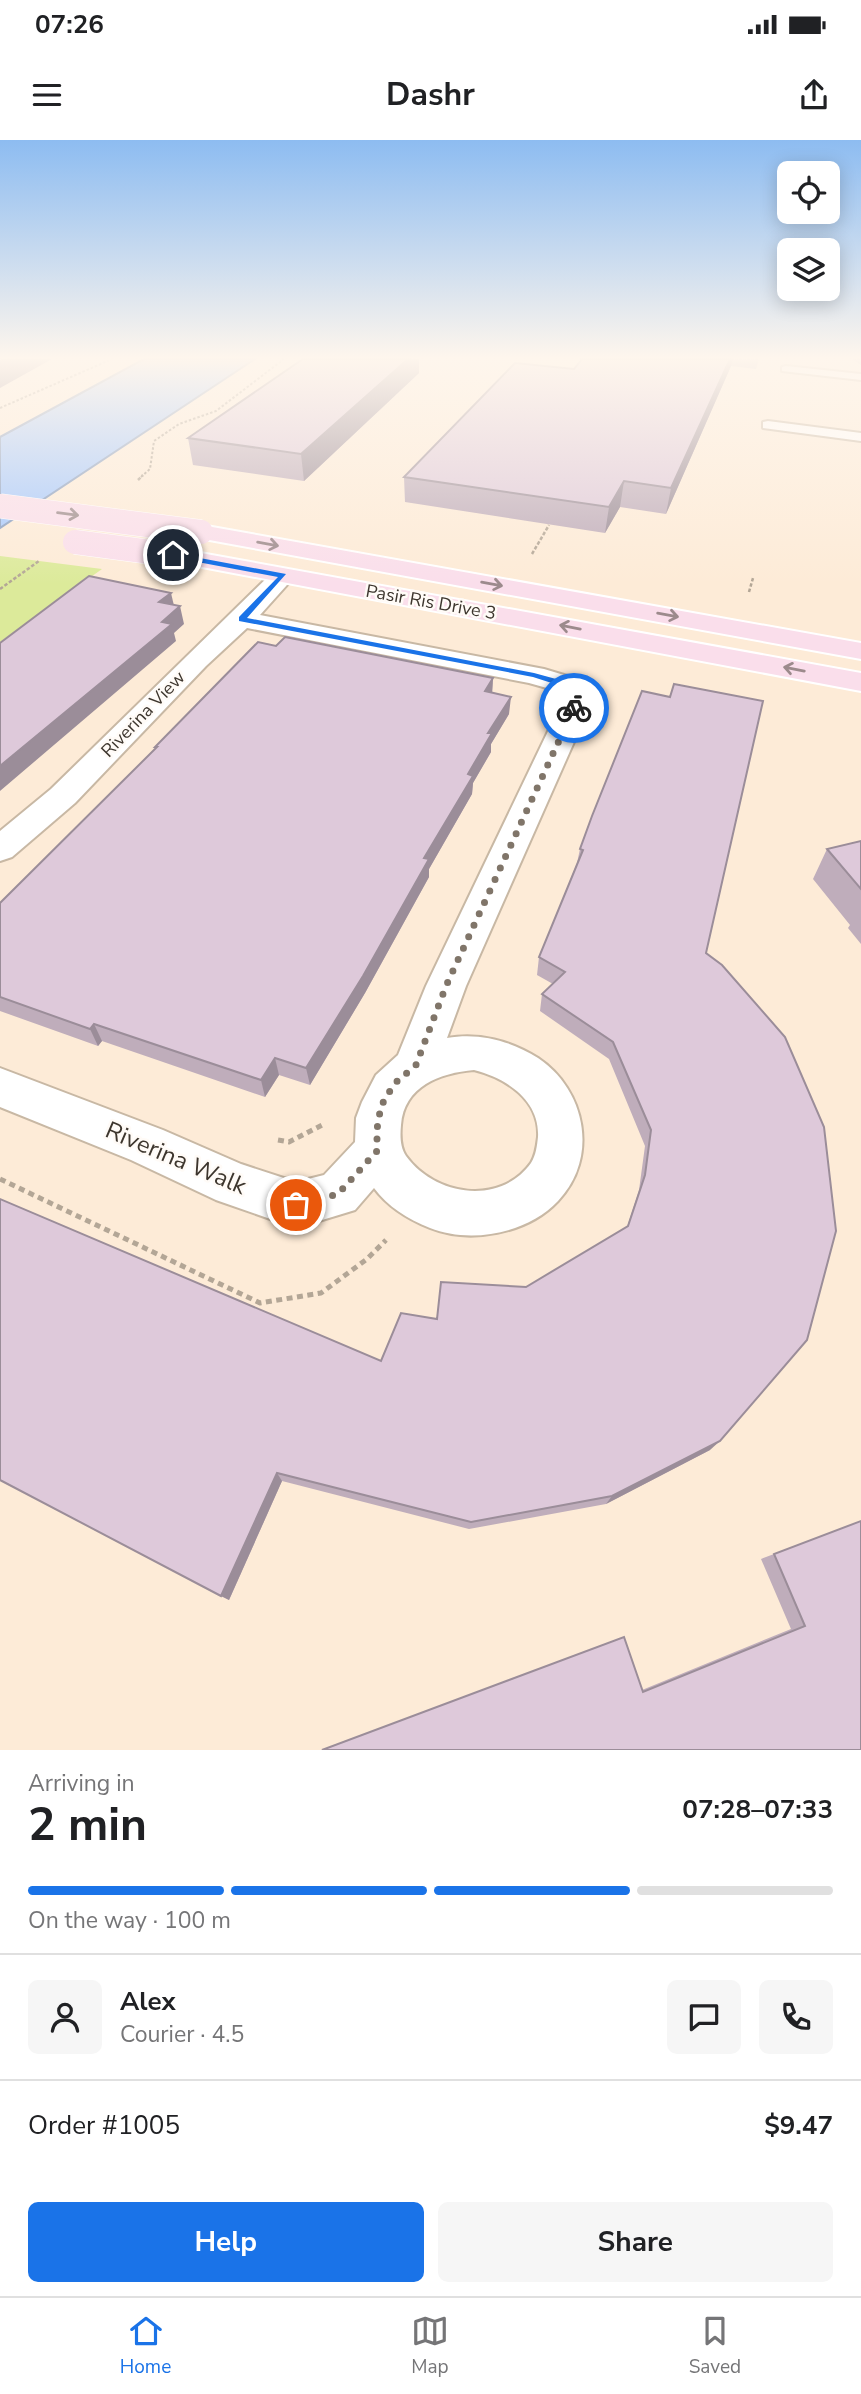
<!DOCTYPE html>
<html lang="en">
<head>
<meta charset="utf-8">
<style>
  :root { --surface:#fff; --page:#f6f6f6; --text:#202124; --muted:#757577; --line:#e0e0e0; --accent:#1a73e8 }
  body { margin:0; font-family:"Nunito Sans",sans-serif; background:var(--page); color:var(--text); height:100vh; display:flex; flex-direction:column; font-size:26px; white-space:nowrap }
  * { box-sizing:border-box; margin:0 }
  p { font-size:23px; color:var(--muted) }
  .icon { flex:none; width:38px; height:38px; fill:none; stroke:currentColor; stroke-width:2; stroke-linecap:round; stroke-linejoin:round }
  .map { position:relative; height:1610px; overflow:hidden }
  .sheet { display:flex; flex-direction:column; background:var(--surface); flex:1 }
  .sheet>* { flex:none }
  .tools { position:absolute; left:777px; top:21px; display:grid; gap:14px }
  .tools a { display:grid; place-items:center; width:63px; height:63px; border-radius:10px; background:var(--surface); box-shadow:0 4px 18px #0003; font-size:35px }
  .pin { position:absolute; display:grid; place-items:center; width:60px; height:60px; color:#fff; margin:-30px; border:4px solid #fff; border-radius:50%; box-shadow:0 2px 7px #0007 }
  .courier { position:absolute; display:grid; place-items:center; width:70px; height:70px; margin:-35px; border:5px solid #1a73e8; border-radius:50%; background:#fff; color:#222; box-shadow:0 2px 9px #0007 }
  .overview em { font-style:normal; font-weight:700 }
  .overview div { display:flex; flex-direction:column-reverse }
  .overview { display:flex; align-items:center; justify-content:space-between; height:119px; padding:0 28px }
  h1 { font-size:46px; font-weight:700; line-height:52px }
  .bar { display:grid; grid-template-columns:repeat(4,1fr); gap:10px 7px; align-content:center; height:84px; padding:0 28px }
  .bar i { height:9px; border-radius:5px; background:var(--line) }
  .bar .active { background:var(--accent) }
  .bar p { grid-column:span 4 }
  .line { display:flex; align-items:center; gap:18px; padding:0 28px; border-top:2px solid var(--line) }
  .line div { flex:1 }
  .round { display:grid; place-items:center; flex:none; width:74px; height:74px; border-radius:10px; background:var(--page) }
  .button { display:flex; gap:14px; margin-top:auto; padding:14px 28px }
  .button a { flex:1; height:80px; border-radius:10px; background:var(--accent); color:#fff; font-size:28px; font-weight:700; line-height:80px; text-align:center }
  .button a+a { background:var(--page); color:var(--text) }
  .status { display:flex; justify-content:space-between; align-items:center; height:49px; padding:0 35px; background:var(--surface); direction:ltr }
  .status svg { height:19px; fill:currentColor }
  header { display:flex; justify-content:space-between; align-items:center; height:91px; padding:0 28px; background:var(--surface); font-size:32px; font-weight:700 }
  .tab-bar { display:flex; justify-content:space-around; align-items:center; height:98px; border-top:2px solid var(--line); background:var(--surface); font-size:19px; color:var(--muted) }
  .tab-bar a { display:grid; justify-items:center; gap:4px }
  .tab-bar .active { color:var(--accent) }
  .map>svg:first-child { display:block }
  .green { fill:#dcea9a }
  .water { fill:#a4c8fe; stroke:#859cc0; stroke-width:2 }
  .lines { fill:none; stroke-linecap:round; stroke-linejoin:round }
  .service-casing { stroke:#c8b8a4; stroke-width:4 }
  .minor-casing { stroke:#c8b8a4; stroke-width:4 }
  .primary-casing { stroke:#fff; stroke-width:4 }
  .path-far2 { stroke:#b3a696; stroke-width:2; stroke-dasharray:2.5 2; stroke-linecap:butt }
  .path-far1 { stroke:#b3a696; stroke-width:2.5; stroke-dasharray:3.5 2; stroke-linecap:butt }
  .path { stroke:#b3a696; stroke-width:5; stroke-dasharray:6 4.5; stroke-linecap:butt }
  .service { fill:#fff; fill-rule:evenodd }
  .minor { fill:#fff; fill-rule:evenodd }
  .primary { fill:#fadeeb; fill-rule:evenodd }
  .primary-bridge-casing { stroke:#fff; stroke-width:25; stroke-linecap:butt }
  .primary-bridge { stroke:#fadeeb; stroke-width:24 }
  .wall { fill:#bfadbb }
  .shaded-wall { fill:#9b8d99 }
  .building { fill:#dec9da; stroke:#9b8d99; stroke-width:2 }
  .oneway { stroke:#9c8a8c }
  .route { fill:#1a73e8 }
  .done { stroke:#807569; stroke-width:7; stroke-dasharray:0 12.6 }
  .labels { text-anchor:middle; stroke-width:5; stroke-linejoin:round; paint-order:stroke }
  .far-street-label { font-size:18px; fill:#3d362e; stroke:#fffbf7 }
  .near-street-label { font-size:24px; fill:#3d362e; stroke:#fffbf7 }
</style>
</head>
<body>
<div class="status"><b>07:26</b><svg viewBox="0 0 49 12"><path d="M0 12V9h3v3zM5 12V6h3v6zM10 12V3h3v9zM15 12V0h3v12zM26 1h20v11H26zM47 4h2v5h-2z"/></svg></div>
<header><svg class="icon" aria-label="menu" viewBox="0 0 24 24"><path d="M4 6h16M4 12h16M4 18h16"/></svg>Dashr<svg class="icon" aria-label="share" viewBox="0 0 24 24"><path d="M12 15V3M7 8l5-5 5 5M5 13v7h14v-7"/></svg></header>
<div class="map">
<svg width="861" height="1610" viewBox="0 0 861 1610">
  <rect width="100%" height="100%" fill="#fdebd7"/>
  <polygon class="green" points="0,416 102,429 0,502"/>
  <polygon class="water" points="144,219 255,219 0,388 0,297"/>
  <g class="lines">
    <g class="service-casing">
      <g id="service">
        <polygon points="786,226 861,234 861,240 782,231 782,227"/>
        <polygon points="768,281 861,293 861,301 763,288 763,282"/>
      </g>
    </g>
    <g class="minor-casing">
      <path id="minor" d="M283,429L292,431L295,436L260,475L544,529L574,538L593,559L466,846L447,898C479,892 511,901 538,918C586,950 599,1018 558,1061C527,1094 470,1104 430,1088C408,1079 388,1067 374,1048L355,1070L296,1088L216,1060L131,1020L0,967V928L163,990L241,1024L296,1042L324,1035L355,1002L356,978L362,962L376,935L398,915L426,846L563,560L554,550L529,543L247,488L206,526L75,663L12,717L0,721V691L51,649L274,431ZM474,930C506,938 540,960 538,997C537,1006 536,1015 531,1023C500,1066 435,1056 406,1016C400,1007 400,996 401,985C404,946 440,933 474,930Z"/>
    </g>
    <g class="primary-casing">
      <g id="primary">
        <polygon points="201,385 861,503 861,519 193,397 190,392 193,387"/>
        <polygon points="173,408 861,533 861,551 165,420 161,415 165,410"/>
      </g>
    </g>
    <g class="path-far2">
      <polyline points="0,268 112,219"/>
      <polyline points="141,337 150,329 154,301 179,284 216,271 284,219"/>
    </g>
    <g class="path-far1">
      <polyline points="138,340 143,335"/>
      <polyline points="532,414 549,385"/>
      <polyline points="0,449 39,421"/>
      <polyline points="749,452 753,438"/>
    </g>
    <g class="path">
      <polyline points="278,1000 289,1002 324,984"/>
      <polyline points="0,1039 260,1163 321,1153 367,1119 386,1100"/>
    </g>
    <use href="#service" class="service"/>
    <use href="#minor" class="minor"/>
    <use href="#primary" class="primary"/>
    <g class="primary-bridge-casing">
      <g id="primary-bridge">
        <polyline points="0,366 201,392"/>
        <polyline points="75,402 173,415"/>
      </g>
    </g>
    <use href="#primary-bridge" class="primary-bridge"/>
  </g>
  <g class="wall">
    <polygon points="303,219 419,219 419,233 304,341 193,325 188,298"/>
    <polygon points="582,219 759,219 756,229 731,226 666,374 620,367 605,393 405,362 404,337 574,229"/>
    <polygon points="852,219 861,219 861,225"/>
    <polygon points="276,506 493,538 492,552 509,574 491,604 491,612 473,643 472,654 429,729 429,737 365,853 310,945 279,935 265,957 102,901 98,906 0,871 0,763 156,609 155,607"/>
    <polygon points="592,676 706,813 710,1310 606,1364 469,1389 282,1341 229,1460 0,1340 381,1221 437,1179 526,1147 627,1087 639,1050 645,1006 609,919 540,871 542,854 553,844 537,835 539,817 577,723 580,709"/>
    <polygon points="861,701 861,804 848,788 850,785 813,739 827,709"/>
    <polygon points="774,1414 861,1610 322,1610 642,1550 791,1489 761,1419"/>
  </g>
  <g class="shaded-wall">
    <polygon points="1,219 52,219 0,248 0,220"/>
    <polygon points="408,219 419,219 419,233 304,341 301,314"/>
    <polygon points="730,219 733,219 731,226 666,374 671,348"/>
    <polygon points="624,341 620,367 605,393 609,367"/>
    <polygon points="171,453 175,470 159,462"/>
    <polygon points="180,466 184,484 174,493 176,501 0,651 0,626"/>
    <polygon points="493,538 492,556 485,551"/>
    <polygon points="511,557 509,574 491,604 491,612 473,643 472,654 429,729 429,737 365,853 310,945 306,928 424,718 468,634 488,593"/>
    <polygon points="94,884 102,901 98,906 90,889"/>
    <polygon points="275,918 279,935 265,957 261,940"/>
    <polygon points="720,1301 710,1310 606,1364 612,1356"/>
    <polygon points="277,1333 282,1341 229,1460 221,1456"/>
  </g>
  <g class="building">
    <polygon points="303,219 408,219 301,314 188,298"/>
    <polygon points="582,219 730,219 671,348 624,341 609,367 404,337 515,223 574,229"/>
    <polygon points="89,436 171,453 159,462 180,466 162,482 172,484 0,626 0,503"/>
    <polygon points="285,497 493,538 485,551 511,557 488,593 492,593 468,634 473,636 424,718 429,719 363,836 306,928 275,918 261,940 94,884 90,889 0,857 0,763 157,607 155,607 258,502 276,506"/>
    <polygon points="674,544 763,561 706,813 722,825 785,897 824,987 836,1091 807,1200 720,1301 612,1356 471,1382 277,1333 221,1456 0,1340 0,1059 381,1221 401,1173 437,1179 441,1142 526,1147 628,1086 645,1035 651,990 613,902 542,854 565,832 539,817 583,710 580,709 592,676 642,551 670,557"/>
    <polygon points="861,701 861,749 827,709"/>
    <polygon points="861,1381 861,1610 322,1610 624,1497 643,1552 805,1486 774,1414"/>
  </g>
  <defs><path id="oneway-shaft" d="M-6 0H5M1.5-3L5.5 0L1.5 3" fill="none" stroke-width="1.6" stroke-linecap="round" stroke-linejoin="round" transform="scale(1.75)"/></defs>
  <g class="oneway">
    <use href="#oneway-shaft" transform="translate(68 374) rotate(7)"/>
    <use href="#oneway-shaft" transform="translate(268 404) rotate(10)"/>
    <use href="#oneway-shaft" transform="translate(492 444) rotate(10)"/>
    <use href="#oneway-shaft" transform="translate(668 475) rotate(10)"/>
    <use href="#oneway-shaft" transform="translate(570 487) rotate(-169)"/>
    <use href="#oneway-shaft" transform="translate(794 529) rotate(-169)"/>
  </g>
  <linearGradient id="sky" x2="0" y2="1"><stop stop-color="#8dbcf1"/><stop offset="0.49" stop-color="#fef6ed"/><stop offset="1" stop-color="#fef6ed" stop-opacity="0"/></linearGradient>
  <rect width="861" height="444" fill="url(#sky)"/>
  <polygon class="route" points="173,413 286,434 247,478 534,533 567,542 582,559 574,570 569,568 573,560 561,546 533,537 239,481 239,477 278,437 171,417"/>
  <g class="lines">
    <polyline class="done" points="296,1065 338,1054 377,1011 377,989 381,966 394,944 416,925 446,846 574,568"/>
  </g>
  <g class="labels">
    <g class="far-street-label">
      <text transform="translate(431 462) rotate(10)" y="6">Pasir Ris Drive 3</text>
      <text transform="translate(143 574) rotate(-46)" y="6">Riverina View</text>
    </g>
    <g class="near-street-label">
      <text transform="translate(176 1018) rotate(23)" y="8">Riverina Walk</text>
    </g>
  </g>
</svg>
<div class="tools">
<a><svg class="icon" aria-label="locate" viewBox="0 0 24 24"><circle cx="12" cy="12" r="6"/><path d="M12 2v4M12 18v4M2 12h4M18 12h4"/></svg></a>
<a><svg class="icon" aria-label="layers" viewBox="0 0 24 24"><path d="M12 4l9 5-9 5-9-5zM3 14l9 5 9-5"/></svg></a>
</div>
<div class="pin" style="left:296px;top:1065px;background:#ea580c"><svg class="icon" aria-label="bag" viewBox="0 0 24 24"><path d="M5 8h14l-1 12H6zM9 8a3 3 0 0 1 6 0"/></svg></div>
<div class="pin" style="left:173px;top:415px;background:#1f2937"><svg class="icon" aria-label="home" viewBox="0 0 24 24"><path d="M3 11l9-7 9 7M6 9v11h12V9"/></svg></div>
<div class="courier" style="left:574px;top:568px"><svg class="icon" aria-label="bike" viewBox="0 0 24 24"><circle cx="6" cy="16" r="4"/><circle cx="18" cy="16" r="4"/><path d="M6 16l4-8h5l3 8M10 8l3 8H6M13 5h3"/></svg></div>
</div>
<section class="sheet">
<div class="overview"><div><h1>2 min</h1><p>Arriving in</p></div><em>07:28–07:33</em></div>
<div class="bar"><i class="active"></i><i class="active"></i><i class="active"></i><i></i><p>On the way · 100 m</p></div>
<div class="line" style="height:126px"><a class="round"><svg class="icon" aria-label="person" viewBox="0 0 24 24"><circle cx="12" cy="8" r="4"/><path d="M4 21q1-7 8-7t8 7"/></svg></a><div><b>Alex</b><p>Courier · 4.5</p></div><a class="round"><svg class="icon" aria-label="chat" viewBox="0 0 24 24"><path d="M4 5h16v11H9l-5 4z"/></svg></a><a class="round"><svg class="icon" aria-label="phone" viewBox="0 0 24 24"><path d="M5 4h4l2 5-3 2q2 4 5 5l2-3 5 2v4C11 20 4 13 5 4z"/></svg></a></div>
<div class="line" style="height:91px"><div>Order #1005</div><b>$9.47</b></div>
<div class="button"><a>Help</a><a>Share</a></div>
</section>
<nav class="tab-bar">
<a class="active"><svg class="icon" aria-label="home" viewBox="0 0 24 24"><path d="M3 11l9-7 9 7M6 9v11h12V9"/></svg>Home</a>
<a><svg class="icon" aria-label="map" viewBox="0 0 24 24"><path d="M3 6l6-2 6 2 6-2v14l-6 2-6-2-6 2zM9 4v14M15 6v14"/></svg>Map</a>
<a><svg class="icon" aria-label="saved" viewBox="0 0 24 24"><path d="M7 4h10v16l-5-4-5 4z"/></svg>Saved</a>
</nav>
</body>
</html>
